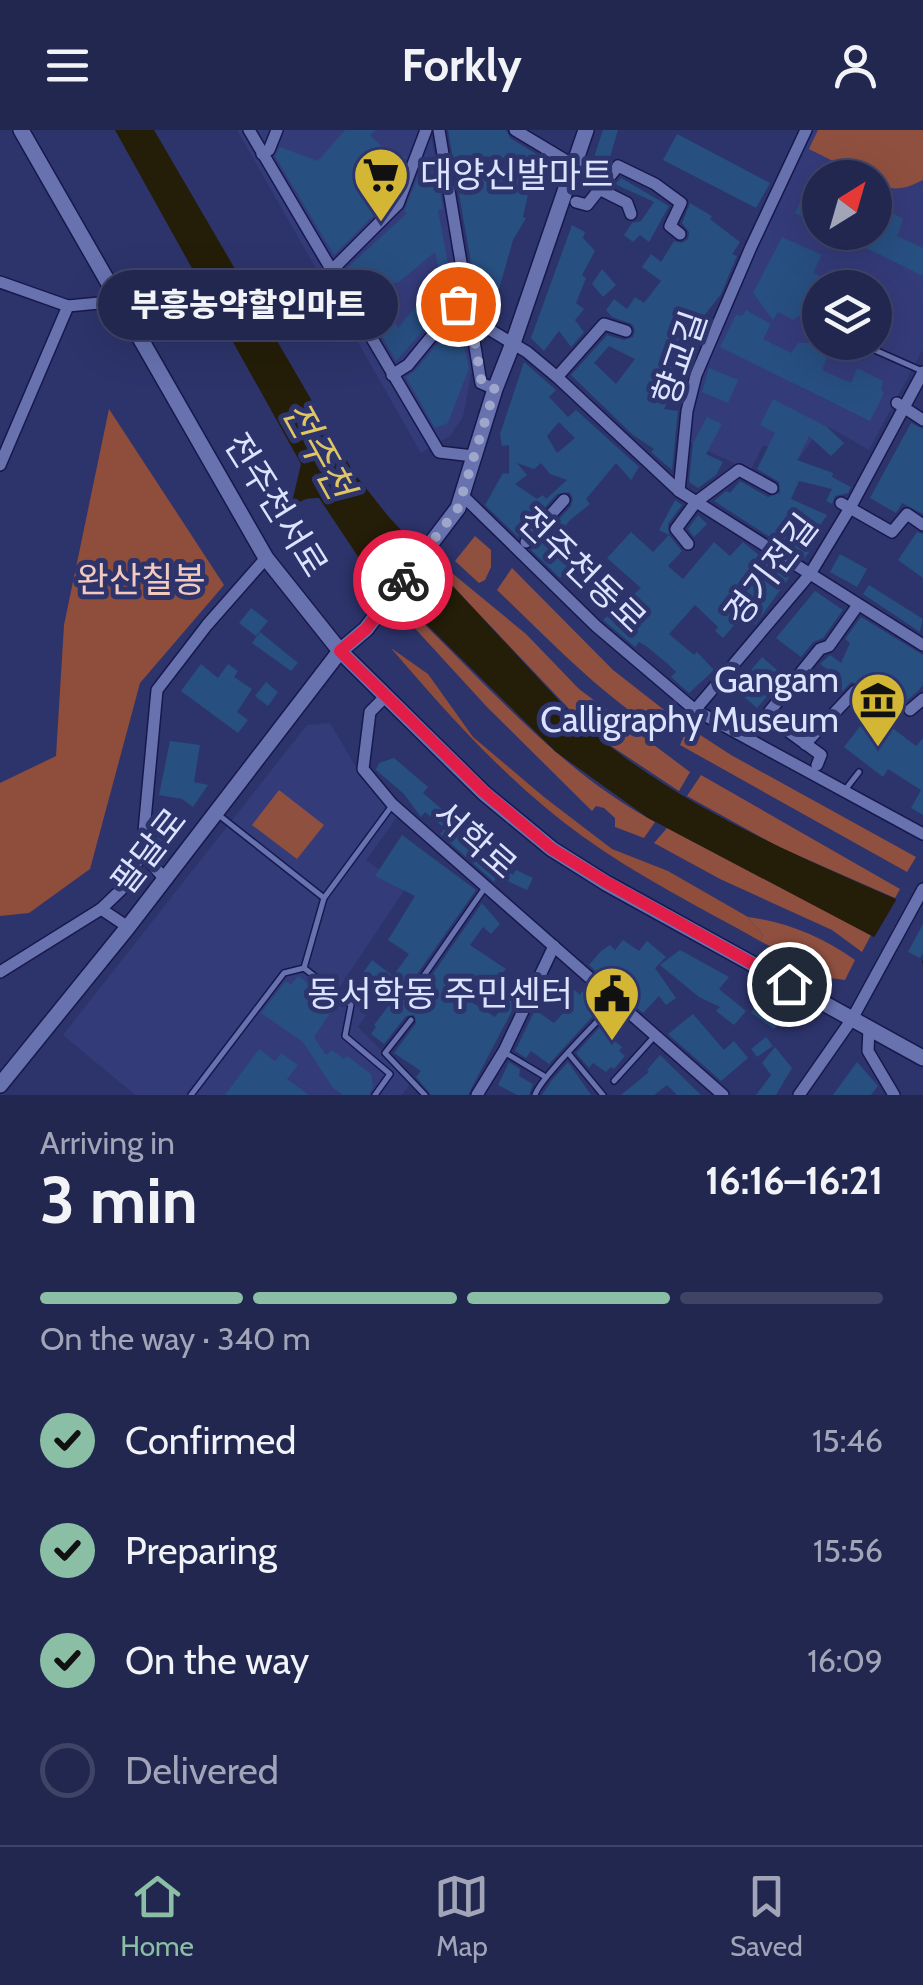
<!DOCTYPE html>
<html lang="en">
<head>
<meta charset="utf-8">
<style>
  :root { --surface:#222750; --page:#2e335a; --text:#f1f3f6; --muted:#a2a5b7; --line:#3f4467; --accent:#8abfa5 }
  body { margin:0; font-family:Cabin,"Noto Sans KR",sans-serif; background:var(--page); color:var(--text); height:100vh; display:flex; flex-direction:column; font-size:38px; white-space:nowrap }
  * { box-sizing:border-box; margin:0 }
  p { font-size:32px; color:var(--muted) }
  .icon { flex:none; width:55px; height:55px; fill:none; stroke:currentColor; stroke-width:2; stroke-linecap:round; stroke-linejoin:round }
  .map { position:relative; height:965px; overflow:hidden }
  .sheet { display:flex; flex-direction:column; background:var(--surface); flex:1 }
  .sheet>* { flex:none }
  .needle { width:65px; rotate:37deg }
  .buttons { position:absolute; left:802px; top:30px; display:grid; gap:20px }
  .buttons a { display:grid; place-items:center; width:90px; height:90px; border-radius:50%; background:var(--surface); box-shadow:0 10px 40px #0002,0 0 0 2px var(--line); font-size:50px }
  .pin { position:absolute; display:grid; place-items:center; width:85px; height:85px; color:#fff; margin:-42px; border:5px solid #fff; border-radius:50%; box-shadow:0 2px 10px #0007 }
  .courier { position:absolute; display:grid; place-items:center; width:100px; height:100px; margin:-50px; border:8px solid #e11d48; border-radius:50%; background:#fff; color:#222; box-shadow:0 2px 12px #0007 }
  .bubble { position:absolute; height:70px; border-radius:35px; background:var(--surface); box-shadow:0 10px 40px #0002,0 0 0 2px var(--line); font-size:32px; font-weight:800; line-height:70px; text-align:center }
  .overview em { font-style:normal; font-weight:800 }
  .overview div { display:flex; flex-direction:column-reverse }
  .overview { display:flex; align-items:center; justify-content:space-between; height:170px; padding:0 40px }
  h1 { font-size:65px; font-weight:800; line-height:75px }
  .bar { display:grid; grid-template-columns:repeat(4,1fr); gap:15px 10px; align-content:center; height:120px; padding:0 40px }
  .bar i { height:12px; border-radius:8px; background:var(--line) }
  .bar .selected { background:var(--accent) }
  .bar p { grid-column:span 4 }
  ol { padding:0 40px; list-style:none }
  li { display:flex; align-items:center; gap:30px; height:110px }
  li p { margin-inline-start:auto }
  li .icon { padding:10px; border-radius:50%; background:var(--accent); color:#111; stroke-width:4 }
  li:last-child { color:var(--muted) }
  li i { width:55px; height:55px; border:5px solid var(--line); border-radius:50% }
  header { display:flex; justify-content:space-between; align-items:center; height:130px; padding:0 40px; background:var(--surface); font-size:45px; font-weight:800 }
  .tabs { display:flex; justify-content:space-around; align-items:center; height:140px; border-top:2px solid var(--line); background:var(--surface); font-size:28px; color:var(--muted) }
  .tabs a { display:grid; justify-items:center; gap:5px }
  .tabs .selected { color:var(--accent) }
  .map>svg:first-child { display:block }
  .built { fill:#343b79; fill-rule:evenodd }
  .green { fill:#905040 }
  .forest { fill:#8f4d3c }
  .water { fill:#241e08 }
  .pier { fill:#2d346b }
  .building { fill:#274f80; fill-rule:evenodd }
  .lines { fill:none; stroke-linecap:round; stroke-linejoin:round }
  .lane-casing { stroke:#17194d; stroke-width:8 }
  .street-casing { stroke:#17194d; stroke-width:14 }
  .secondary-casing { stroke:#17194d; stroke-width:18 }
  .lane { stroke:#6772af; stroke-width:5 }
  .street { stroke:#6772af; stroke-width:11 }
  .secondary { stroke:#6772af; stroke-width:15 }
  .done { stroke:#9fa6cb; stroke-width:10; stroke-dasharray:0 18 }
  .route { stroke:#e11d48; stroke-width:12 }
  .labels { text-anchor:middle; stroke-width:10; stroke-linejoin:round; paint-order:stroke }
  .poi-label { font-size:35px; fill:#dce3fe; stroke:#2d346b; text-anchor:end }
  .street-label { font-size:35px; fill:#dce3fe; stroke:#2d346b }
  .park-label { font-size:35px; fill:#f4cabf; stroke:#2d346b }
  .water-label { font-size:38px; font-style:italic; fill:#e0c662; stroke:#2d346b }
</style>
</head>
<body>
<header><svg class="icon" aria-label="menu" viewBox="0 0 24 24"><path d="M4 6h16M4 12h16M4 18h16"/></svg>Forkly<svg class="icon" aria-label="person" viewBox="0 0 24 24"><circle cx="12" cy="8" r="4"/><path d="M4 21q1-7 8-7t8 7"/></svg></header>
<div class="map">
<svg width="923" height="965" viewBox="0 0 923 965">
  <rect width="100%" height="100%" fill="#2d346b"/>
  <g class="built">
    <polygon points="237,0 430,0 466,189 472,239 463,287 450,306 421,323"/>
    <path d="M813,0H923V219L869,320L829,297L816,304L798,330L763,315L750,341L690,312L696,253L767,93ZM820,48H875V102H820ZM820,158H875V212H820Z"/>
    <polygon points="330,593 357,639 397,687 366,730 405,759 339,858 369,881 358,897 412,951 402,965 135,965 63,905 307,595"/>
  </g>
  <g class="green">
    <path d="M818,0H923V50C905,59 894,62 875,53V48L865,47L809,19Z"/>
    <polygon points="475,406 491,420 491,437 485,450 479,453 455,431"/>
    <path d="M512,438L613,540L677,590L665,604C602,567 550,510 497,460Z"/>
    <polygon points="447,439 526,504 579,559 690,642 679,661 593,604 444,447"/>
    <path d="M416,486C490,558 563,643 655,692L644,708L615,697V688L604,678L596,676L592,681L487,577L410,493Z"/>
    <polygon points="688,597 731,625 916,727 907,742 680,615"/>
    <polygon points="701,645 900,759 895,768 779,717 687,666"/>
    <polygon points="279,660 324,695 297,729 252,695"/>
    <polygon points="667,698 871,805 862,822 832,800 720,749 654,713"/>
    <path d="M748,787C787,792 823,807 855,830L845,850L830,848L760,811L763,805Z"/>
  </g>
  <g class="forest">
    <polygon points="109,279 224,455 140,553 90,739 29,783 0,786 0,653 56,626 64,495"/>
    <path d="M391,518L428,544L473,607L544,667L612,719L668,741L748,787L763,805L760,811C700,777 637,746 582,706C509,653 449,586 391,518Z"/>
  </g>
  <path class="water" d="M115,0H154L354,343L388,386L565,577C663,673 800,726 923,781V833L648,688L556,622L359,428L319,368C299,367 293,376 282,392L278,387L293,368L301,334Z"/>
  <g class="pier">
    <polygon points="407,400 441,436 406,484 372,448"/>
    <polygon points="899,765 923,775 923,830 919,837 872,811"/>
  </g>
  <g class="building">
    <polygon points="345,0 376,0 370,5 383,18 406,27 390,69 334,125 275,26 280,17 318,31"/>
    <polygon points="448,0 506,0 510,8 548,31 467,25 469,50 539,38 537,46 541,48 535,63 529,60 523,87 526,88 513,110 494,177 476,162"/>
    <polygon points="603,0 618,0 608,34 598,46 589,42"/>
    <polygon points="677,4 770,53 756,78 663,30"/>
    <path d="M427,24L433,57L439,56L443,79L438,80L454,166L396,231L345,140L407,83L404,81ZM435,122L440,146L398,198L375,156L399,152Z"/>
    <polygon points="621,48 669,76 649,112 640,105 633,112 624,105 632,93 641,91 654,72 615,54"/>
    <polygon points="820,48 820,95 795,83 808,56 808,63"/>
    <path d="M690,73L712,86L710,89L740,112L732,124L737,126L721,164L689,205L699,213L695,224L689,219L665,256L673,260L664,279L678,281L672,340L651,322L654,319L633,305L571,245L607,205L624,210L633,207L635,200L632,194L612,187L606,180L614,169L627,179L635,167L644,173L661,151L642,137L651,124L661,132L674,111L682,113L688,109L689,102L682,93ZM609,216L635,229L616,254L594,233Z"/>
    <polygon points="884,78 903,89 897,106 923,118 923,146 834,102 875,102 875,83"/>
    <polygon points="572,95 585,102 583,108 595,121 582,145 586,148 576,173 584,179 575,190 584,202 571,217 559,201 544,221 531,208"/>
    <polygon points="782,107 822,125 813,143 820,146 820,171 813,185 804,183 793,190 778,182 773,190 753,163"/>
    <polygon points="602,139 616,155 603,167 592,154"/>
    <polygon points="746,180 771,194 763,209 791,223 798,213 816,213 829,223 822,240 851,253 857,238 883,251 881,259 884,263 870,291 720,217 736,185 742,186"/>
    <polygon points="458,189 469,238 448,293 435,298 406,247 415,241"/>
    <path d="M524,232L556,260L549,267L568,287L576,280L639,337L631,350L616,333L586,369L590,374L570,390L561,402L601,433L585,452L569,439L560,448L531,420L571,376L573,368L569,362L557,364L518,407L485,375L503,343L509,344V315L502,316L500,304ZM559,292L575,308L557,323L547,306ZM517,333L534,339L541,333L550,344L567,350L546,369L543,365L537,369L515,354L527,345Z"/>
    <polygon points="709,238 738,250 728,273 702,262"/>
    <polygon points="773,269 827,297 844,313 831,326 809,306 797,330 833,343 832,347 851,357 848,363 835,366 832,374 826,371 832,359 799,351 791,369 827,385 810,411 815,414 804,429 714,371 726,361 730,363 740,351 768,367 780,363 779,352 757,339 775,303 760,295"/>
    <polygon points="707,287 722,294 706,324 723,332 716,345 698,358 689,352 693,313"/>
    <polygon points="911,293 923,299 923,384 902,373 896,383 870,368"/>
    <polygon points="675,370 682,375 668,394 669,405 659,400"/>
    <polygon points="698,385 707,394 694,407 688,399"/>
    <polygon points="631,402 653,422 669,405 682,421 668,436 683,449 714,412 730,426 743,412 771,435 773,432 791,445 755,495 742,486 723,508 715,501 718,497 695,475 669,504 694,525 697,522 714,540 689,563 671,547 676,542 668,534 646,516 639,512 635,517 603,490 641,458 607,428"/>
    <polygon points="917,402 923,404 923,448 898,430"/>
    <polygon points="840,424 867,439 857,457 830,442"/>
    <polygon points="869,455 923,489 920,502 863,464"/>
    <polygon points="815,461 843,480 823,508 813,512 801,527 776,508"/>
    <polygon points="251,478 268,491 256,506 239,493"/>
    <polygon points="861,487 923,525 923,555 918,561 903,574 885,554 871,572 874,575 869,580 916,616 923,608 923,685 911,678 921,660 888,639 883,647 844,617 866,589 853,577 864,564 862,555 851,552 839,565 824,556 832,543 820,534 830,525 841,533 850,513 845,509"/>
    <polygon points="260,502 298,533 291,541 252,513"/>
    <polygon points="762,527 784,546 757,578 735,559"/>
    <polygon points="201,534 218,548 228,534 238,541 234,547 252,559 237,582 248,590 238,603 181,561"/>
    <polygon points="266,552 278,562 268,576 255,566"/>
    <polygon points="170,611 200,615 194,652 208,655 193,677 182,669 159,665"/>
    <polygon points="394,628 428,657 423,663 451,687 442,696 425,682 421,687 404,664 376,640 379,633"/>
    <polygon points="161,682 180,696 163,718 157,713"/>
    <polygon points="449,693 486,728 489,725 513,745 516,740 533,748 527,760 497,746 494,752 440,704"/>
    <polygon points="402,705 476,760 413,850 414,858 423,858 482,773 500,794 491,804 483,797 470,815 506,839 494,855 481,846 465,868 495,887 508,869 516,873 468,965 431,965 416,947 421,941 394,923 416,893 414,885 406,886 384,914 371,904 376,897 374,895 393,870 361,846 372,830 393,846 409,824 388,810 415,766 375,746"/>
    <polygon points="923,794 923,823 920,828 908,822"/>
    <polygon points="623,810 639,821 647,811 666,827 655,838 676,868 666,875 659,866 643,883 589,835 601,821 610,815 615,820"/>
    <polygon points="680,820 729,847 719,859 746,881 734,895 716,881 720,877 699,867 660,835"/>
    <polygon points="298,846 333,870 326,880 330,883 314,907 326,925 332,920 344,929 347,926 371,944 373,958 369,965 343,965 333,958 303,912 261,883 286,851 291,855"/>
    <polygon points="562,849 580,865 582,861 591,868 594,864 603,872 601,877 549,934 531,921 526,928 515,921 535,880 554,893 570,876 553,861"/>
    <polygon points="761,868 784,885 774,899 751,883"/>
    <polygon points="693,884 724,920 734,911 748,928 721,951 668,904"/>
    <polygon points="599,898 622,917 619,921 625,926 614,939 611,937 606,942 593,933 589,938 576,923"/>
    <polygon points="766,907 773,916 757,927 751,919"/>
    <polygon points="775,917 792,938 776,965 756,965 771,945 762,933"/>
    <polygon points="259,919 275,931 281,923 298,935 287,949 309,965 225,965"/>
    <polygon points="660,925 701,965 677,965 667,955 654,965 621,965 649,942 647,940"/>
    <polygon points="509,932 520,939 519,946 533,954 529,965 517,965 498,955"/>
    <polygon points="568,932 591,965 542,965 552,950"/>
    <polygon points="857,932 878,956 871,965 833,965"/>
  </g>
  <g class="lines">
    <g class="lane-casing">
      <g id="lane">
        <polyline points="868,217 920,240"/>
        <polyline points="845,660 859,642"/>
        <polyline points="220,686 324,768"/>
        <polyline points="418,854 484,759"/>
        <polyline points="411,890 385,923 425,965"/>
        <polyline points="504,922 544,946"/>
        <polyline points="569,924 603,965"/>
        <polyline points="614,951 653,908"/>
        <polyline points="191,965 284,843 304,838"/>
        <polyline points="375,965 390,944 345,906 351,875 304,838 324,768 391,677"/>
        <path d="M535,965C540,948 598,892 614,873"/>
      </g>
    </g>
    <g class="street-casing">
      <g id="street">
        <polyline points="249,0 439,322 473,326"/>
        <polyline points="439,0 481,253 495,259"/>
        <polyline points="515,0 575,36"/>
        <polyline points="262,24 269,20 277,0"/>
        <polyline points="599,59 627,73 631,84"/>
        <polyline points="576,72 587,75 618,36 655,54 681,73 670,96 680,104"/>
        <polyline points="332,140 398,74 426,0"/>
        <polyline points="0,152 68,176 0,335"/>
        <polyline points="68,176 120,171"/>
        <polyline points="469,179 492,201 527,222 557,247 679,361 923,515"/>
        <polyline points="392,245 408,235 458,174 469,179"/>
        <polyline points="557,247 604,194 626,201"/>
        <polyline points="897,273 923,290"/>
        <polyline points="679,361 687,281 696,245 751,117 806,0"/>
        <polyline points="462,365 596,496 695,580 923,704"/>
        <polyline points="841,373 892,402 907,384 923,395"/>
        <polyline points="526,412 564,370"/>
        <polyline points="688,414 676,399 696,372 739,340 772,358"/>
        <polyline points="386,566 370,582 363,639 392,674 723,965"/>
        <polyline points="695,580 810,444 850,378 923,242"/>
        <polyline points="910,580 923,569"/>
        <polyline points="766,585 821,625 817,635"/>
        <polyline points="753,602 820,519 829,516 858,475"/>
        <polyline points="805,614 855,561"/>
        <polyline points="142,723 164,748"/>
        <polyline points="101,779 128,797"/>
        <polyline points="0,842 101,779 124,757 142,723 157,560 207,495 266,428"/>
        <polyline points="869,898 868,921 894,965"/>
        <polyline points="477,965 504,921 554,816"/>
        <polyline points="799,965 852,889 923,759"/>
      </g>
    </g>
    <g class="secondary-casing">
      <g id="secondary">
        <polyline points="21,0 266,428 340,521 484,663 552,719 606,753 923,928"/>
        <polyline points="0,955 128,797 340,521 366,499 458,378 495,259 513,213 586,0"/>
      </g>
    </g>
    <use href="#lane" class="lane"/>
    <use href="#street" class="street"/>
    <use href="#secondary" class="secondary"/>
  </g>
  <g class="lines">
    <polyline class="done" points="403,450 458,378 495,259 482,254 469,179 458,174"/>
    <polyline class="route" points="403,450 366,499 340,521 484,662 552,719 606,752 789,854"/>
  </g>
  <defs>
    <g id="supermarket-pin" transform="scale(2.875)"><path d="M0 17L-7.5 6A9.5 9.5 0 1 1 7.5 6Z" fill="#d4b635" stroke="#2d346b"/><path d="M-6-5.5h2.5l.6 2H6L4.5 2H-2.5L-4.4-4H-6ZM-1.5 3.2a1.3 1.3 0 1 0 .1 0ZM3 3.2a1.3 1.3 0 1 0 .1 0Z" fill="#111"/></g>
    <g id="museum-pin" transform="scale(2.875)"><path d="M0 17L-7.5 6A9.5 9.5 0 1 1 7.5 6Z" fill="#d4b635" stroke="#2d346b"/><path d="M0-6L6-3V-2H-6V-3ZM-5-1h2V3h-2ZM-1-1h2V3h-2ZM3-1h2V3H3ZM-6 4H6V6H-6Z" fill="#111"/></g>
    <g id="civic-pin" transform="scale(2.875)"><path d="M0 17L-7.5 6A9.5 9.5 0 1 1 7.5 6Z" fill="#d4b635" stroke="#2d346b"/><path d="M-.6-6.5H3V-4.5H.6V-3L4-1V1h2V6H-6V1h2V-1L-.6-3ZM-1.2 2.5V6h2.4V2.5Z" fill="#111"/></g>
  </defs>
  <g fill-rule="evenodd">
    <use href="#supermarket-pin" x="381" y="45"/>
    <use href="#museum-pin" x="878" y="570"/>
    <use href="#civic-pin" x="612" y="864"/>
  </g>
  <g class="labels">
    <g class="poi-label">
      <text x="420" y="57" text-anchor="start">대양신발마트</text>
      <text x="839" y="562">Gangam<tspan x="839" dy="40">Calligraphy Museum</tspan></text>
      <text x="573" y="876">동서학동 주민센터</text>
    </g>
    <g class="street-label">
      <text transform="translate(680 228) rotate(-71)" y="12">향교길</text>
      <text transform="translate(276 375) rotate(58)" y="12">전주천서로</text>
      <text transform="translate(582 440) rotate(44)" y="12">전주천동로</text>
      <text transform="translate(771 440) rotate(-53)" y="12">경기전길</text>
      <text transform="translate(475 710) rotate(41)" y="12">서학로</text>
      <text transform="translate(149 721) rotate(-52)" y="12">팔달로</text>
    </g>
    <g class="park-label">
      <text x="141" y="462">완산칠봉</text>
    </g>
    <g class="water-label">
      <text transform="translate(318 320) rotate(61)" y="13">전주천</text>
    </g>
  </g>
</svg>
<div class="buttons">
<a><svg class="needle" viewBox="-14 -14 28 28"><path d="M0-13l5 13h-10z" fill="#e53935"/><path d="M0 13l5-13h-10z" fill="#a2a5b7"/></svg></a>
<a><svg class="icon" aria-label="layers" viewBox="0 0 24 24"><path d="M12 4l9 5-9 5-9-5zM3 14l9 5 9-5"/></svg></a>
</div>
<div class="pin" style="left:458px;top:174px;background:#ea580c"><svg class="icon" aria-label="bag" viewBox="0 0 24 24"><path d="M5 8h14l-1 12H6zM9 8a3 3 0 0 1 6 0"/></svg></div>
<div class="pin" style="left:789px;top:854px;background:#1f2937"><svg class="icon" aria-label="home" viewBox="0 0 24 24"><path d="M3 11l9-7 9 7M6 9v11h12V9"/></svg></div>
<div class="courier" style="left:403px;top:450px"><svg class="icon" aria-label="bike" viewBox="0 0 24 24"><circle cx="6" cy="16" r="4"/><circle cx="18" cy="16" r="4"/><path d="M6 16l4-8h5l3 8M10 8l3 8H6M13 5h3"/></svg></div>
<div class="bubble" style="left:98px;top:140px;width:300px">부흥농약할인마트</div>
</div>
<section class="sheet">
<div class="overview"><div><h1>3 min</h1><p>Arriving in</p></div><em>16:16–16:21</em></div>
<div class="bar"><i class="selected"></i><i class="selected"></i><i class="selected"></i><i></i><p>On the way · 340 m</p></div>
<ol>
<li><svg class="icon" aria-label="check" viewBox="0 0 24 24"><path d="M5 12l5 5 9-10"/></svg>Confirmed<p>15:46</p></li>
<li><svg class="icon" aria-label="check" viewBox="0 0 24 24"><path d="M5 12l5 5 9-10"/></svg>Preparing<p>15:56</p></li>
<li><svg class="icon" aria-label="check" viewBox="0 0 24 24"><path d="M5 12l5 5 9-10"/></svg>On the way<p>16:09</p></li>
<li><i></i>Delivered</li>
</ol>
</section>
<nav class="tabs">
<a class="selected"><svg class="icon" aria-label="home" viewBox="0 0 24 24"><path d="M3 11l9-7 9 7M6 9v11h12V9"/></svg>Home</a>
<a><svg class="icon" aria-label="map" viewBox="0 0 24 24"><path d="M3 6l6-2 6 2 6-2v14l-6 2-6-2-6 2zM9 4v14M15 6v14"/></svg>Map</a>
<a><svg class="icon" aria-label="saved" viewBox="0 0 24 24"><path d="M7 4h10v16l-5-4-5 4z"/></svg>Saved</a>
</nav>
</body>
</html>
